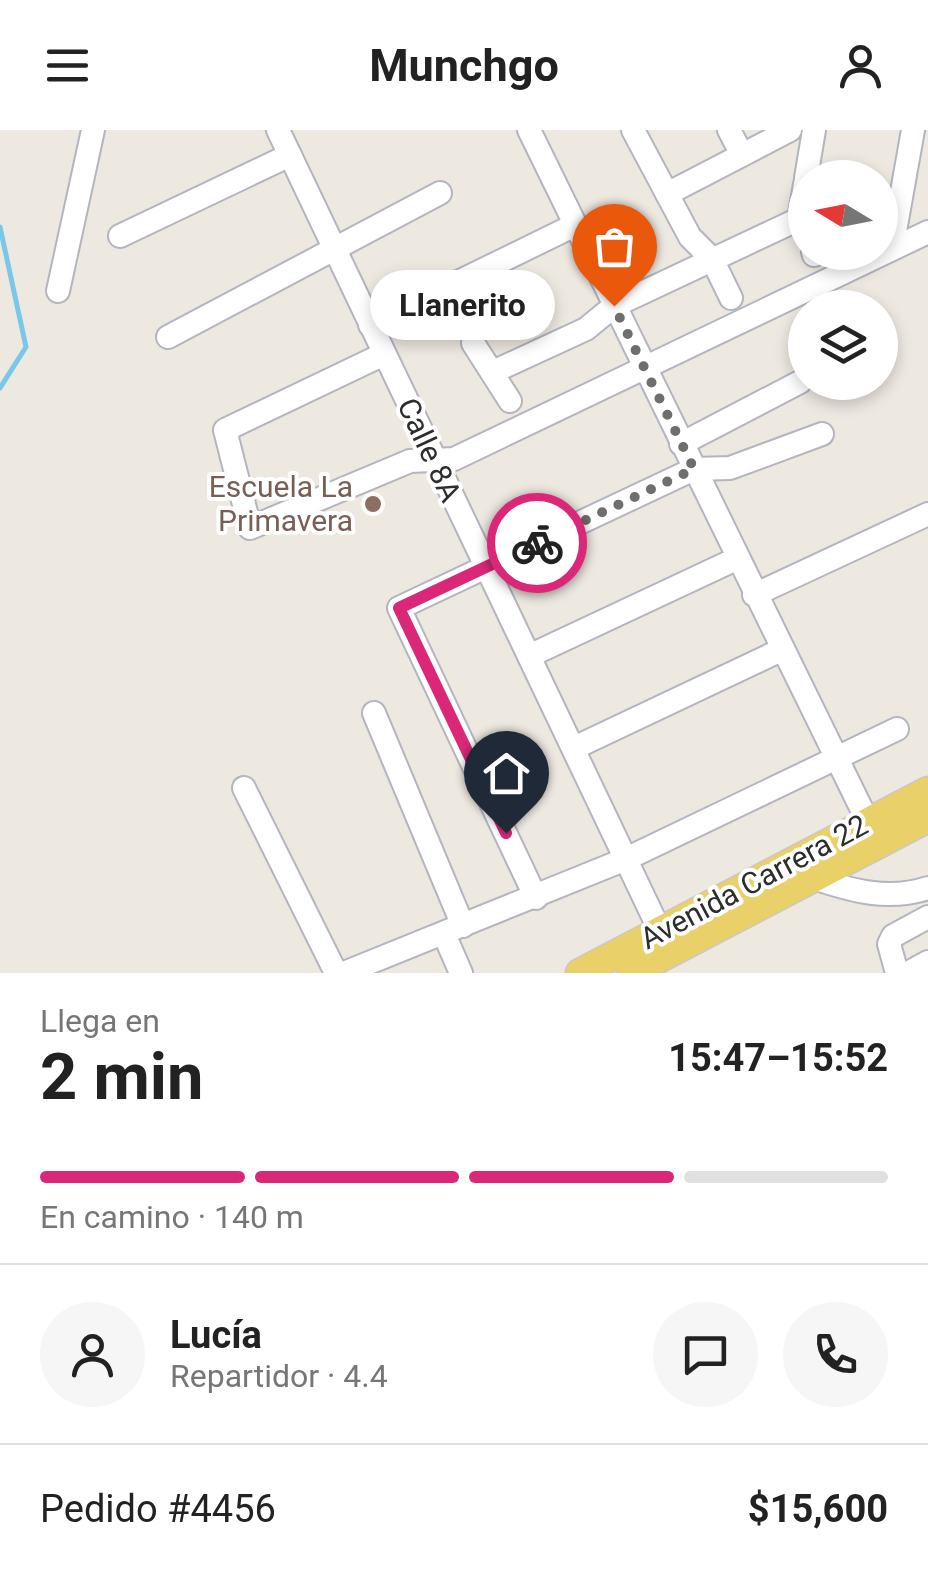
<!DOCTYPE html>
<html lang="es">
<head>
<meta charset="utf-8">
<style>
  :root { --surface:#fff; --page:#f6f6f6; --text:#222; --muted:#767676; --line:#e0e0e0; --accent:#db2777 }
  body { margin:0; font-family:Roboto,sans-serif; background:var(--page); color:var(--text); height:100vh; display:flex; flex-direction:column; font-size:38px; white-space:nowrap }
  * { box-sizing:border-box; margin:0 }
  p { font-size:32px; color:var(--muted) }
  .icon { flex:none; width:55px; height:55px; fill:none; stroke:currentColor; stroke-width:2; stroke-linecap:round; stroke-linejoin:round }
  .map { position:relative; height:843px; overflow:hidden }
  .side { display:flex; flex-direction:column; background:var(--surface); flex:1 }
  .side>* { flex:none }
  .needle { width:65px; rotate:280deg }
  .tools { position:absolute; left:788px; top:30px; display:grid; gap:20px }
  .tools a { display:grid; place-items:center; width:110px; height:110px; border-radius:50%; background:var(--surface); box-shadow:0 5px 15px #0003; font-size:50px }
  .pin { position:absolute; display:grid; place-items:center; width:85px; height:85px; color:#fff; margin:-102px -42px; border-radius:50% 50% 50% 0; rotate:-45deg; box-shadow:0 0 10px #0007 }
  .pin .icon { rotate:45deg }
  .courier { position:absolute; display:grid; place-items:center; width:100px; height:100px; margin:-50px; border:8px solid #db2777; border-radius:50%; background:#fff; color:#222; box-shadow:0 2px 12px #0007 }
  .bubble { position:absolute; height:70px; border-radius:35px; background:var(--surface); box-shadow:0 5px 15px #0003; font-size:32px; font-weight:700; line-height:70px; text-align:center }
  .overview em { font-style:normal; font-weight:700 }
  .overview div { display:flex; flex-direction:column-reverse }
  .overview { display:flex; align-items:center; justify-content:space-between; height:170px; padding:0 40px }
  h1 { font-size:65px; font-weight:700; line-height:75px }
  .bar { display:grid; grid-template-columns:repeat(4,1fr); gap:15px 10px; align-content:center; height:120px; padding:0 40px }
  .bar i { height:12px; border-radius:8px; background:var(--line) }
  .bar .selected { background:var(--accent) }
  .bar p { grid-column:span 4 }
  .line { display:flex; align-items:center; gap:25px; padding:0 40px; border-top:2px solid var(--line) }
  .line div { flex:1 }
  .round { display:grid; place-items:center; flex:none; width:105px; height:105px; border-radius:52px; background:var(--page) }
  header { display:flex; justify-content:space-between; align-items:center; height:130px; padding:0 40px; background:var(--surface); font-size:45px; font-weight:700 }
  .map>svg:first-child { display:block }
  .lines { fill:none; stroke-linecap:round; stroke-linejoin:round }
  .stream { stroke:#79c8e9; stroke-width:5 }
  .minor-casing { stroke:#b3b5bf; stroke-width:26 }
  .major-casing { stroke:#c8c8c8; stroke-width:31 }
  .minor { stroke:#fff; stroke-width:22 }
  .major { stroke:#ead068; stroke-width:28 }
  .done { stroke:#706e6c; stroke-width:10; stroke-dasharray:0 18 }
  .route { stroke:#db2777; stroke-width:12 }
  .education-dot { fill:#8d6e63; stroke:#fff; stroke-width:4 }
  .labels { text-anchor:middle; stroke-width:8; stroke-linejoin:round; paint-order:stroke }
  .street-label { font-size:30px; fill:#2d2d2d; stroke:#fff }
  .education-label { font-size:30px; fill:#785e54; stroke:#fff; text-anchor:end }
</style>
</head>
<body>
<header><svg class="icon" aria-label="menu" viewBox="0 0 24 24"><path d="M4 6h16M4 12h16M4 18h16"/></svg>Munchgo<svg class="icon" aria-label="person" viewBox="0 0 24 24"><circle cx="12" cy="8" r="4"/><path d="M4 21q1-7 8-7t8 7"/></svg></header>
<div class="map">
<svg width="928" height="843" viewBox="0 0 928 843">
  <rect width="100%" height="100%" fill="#ede8e0"/>
  <g class="lines">
    <polyline class="stream" points="0,97 26,217 0,258"/>
    <g class="minor-casing">
      <g id="minor">
        <polyline points="278,0 660,801"/>
        <polyline points="529,0 868,692"/>
        <polyline points="633,0 690,107 712,129 731,168"/>
        <polyline points="729,0 742,25"/>
        <polyline points="806,48 814,0"/>
        <polyline points="667,64 790,0"/>
        <polyline points="804,99 799,89 805,54"/>
        <polyline points="120,106 290,25"/>
        <polyline points="892,118 913,0"/>
        <polyline points="813,122 814,125"/>
        <polyline points="58,161 93,0"/>
        <polyline points="370,195 575,95"/>
        <polyline points="168,207 440,63"/>
        <polyline points="473,213 510,271"/>
        <polyline points="384,224 225,300 250,398 410,331 454,329 928,102"/>
        <polyline points="495,241 586,199 614,176 799,89"/>
        <polyline points="681,314 800,252"/>
        <polyline points="754,465 928,384"/>
        <polyline points="529,526 736,429"/>
        <polyline points="374,583 463,796"/>
        <polyline points="574,618 781,520"/>
        <polyline points="244,658 336,843"/>
        <path d="M814,748C852,761 889,771 928,758"/>
        <polyline points="536,768 399,478 694,339 730,338 822,304"/>
        <polyline points="444,804 461,843"/>
        <polyline points="344,843 626,729 897,599"/>
        <polyline points="897,843 889,814 893,806 928,787"/>
        <polyline points="908,843 928,832"/>
      </g>
    </g>
    <g class="major-casing">
      <g id="major">
        <polyline points="580,843 928,661"/>
        <polyline points="631,843 928,688"/>
      </g>
    </g>
    <use href="#minor" class="minor"/>
    <use href="#major" class="major"/>
  </g>
  <g class="lines">
    <polyline class="done" points="537,413 694,339 614,176"/>
    <polyline class="route" points="506,703 399,478 537,413"/>
  </g>
  <circle class="education-dot" cx="373" cy="374" r="10"/>
  <g class="labels">
    <g class="street-label">
      <text transform="translate(429 320) rotate(65)" y="10">Calle 8A</text>
      <text transform="translate(754 752) rotate(-28)" y="10">Avenida Carrera 22</text>
    </g>
    <g class="education-label">
      <text x="353" y="367">Escuela La<tspan x="353" dy="34">Primavera</tspan></text>
    </g>
  </g>
</svg>
<div class="tools">
<a><svg class="needle" viewBox="-14 -14 28 28"><path d="M0-13l5 13h-10z" fill="#e53935"/><path d="M0 13l5-13h-10z" fill="#767676"/></svg></a>
<a><svg class="icon" aria-label="layers" viewBox="0 0 24 24"><path d="M12 4l9 5-9 5-9-5zM3 14l9 5 9-5"/></svg></a>
</div>
<div class="pin" style="left:614px;top:176px;background:#ea580c"><svg class="icon" aria-label="bag" viewBox="0 0 24 24"><path d="M5 8h14l-1 12H6zM9 8a3 3 0 0 1 6 0"/></svg></div>
<div class="pin" style="left:506px;top:703px;background:#1f2937"><svg class="icon" aria-label="home" viewBox="0 0 24 24"><path d="M3 11l9-7 9 7M6 9v11h12V9"/></svg></div>
<div class="courier" style="left:537px;top:413px"><svg class="icon" aria-label="bike" viewBox="0 0 24 24"><circle cx="6" cy="16" r="4"/><circle cx="18" cy="16" r="4"/><path d="M6 16l4-8h5l3 8M10 8l3 8H6M13 5h3"/></svg></div>
<div class="bubble" style="left:370px;top:140px;width:185px">Llanerito</div>
</div>
<section class="side">
<div class="overview"><div><h1>2 min</h1><p>Llega en</p></div><em>15:47–15:52</em></div>
<div class="bar"><i class="selected"></i><i class="selected"></i><i class="selected"></i><i></i><p>En camino · 140 m</p></div>
<div class="line" style="height:180px"><a class="round"><svg class="icon" aria-label="person" viewBox="0 0 24 24"><circle cx="12" cy="8" r="4"/><path d="M4 21q1-7 8-7t8 7"/></svg></a><div><b>Lucía</b><p>Repartidor · 4.4</p></div><a class="round"><svg class="icon" aria-label="chat" viewBox="0 0 24 24"><path d="M4 5h16v11H9l-5 4z"/></svg></a><a class="round"><svg class="icon" aria-label="phone" viewBox="0 0 24 24"><path d="M5 4h4l2 5-3 2q2 4 5 5l2-3 5 2v4C11 20 4 13 5 4z"/></svg></a></div>
<div class="line" style="height:130px"><div>Pedido #4456</div><b>$15,600</b></div>
</section>
</body>
</html>
